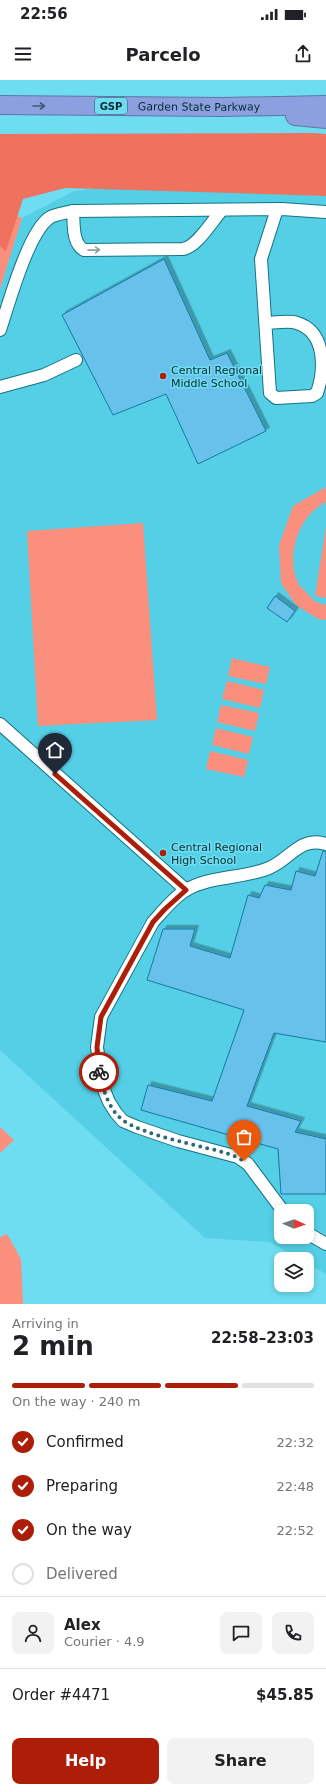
<!DOCTYPE html>
<html lang="en">
<head>
<meta charset="utf-8">
<style>
  :root { --surface:#fff; --page:#f2f2f2; --text:#202124; --muted:#757577; --line:#e0e0e0; --accent:#ad1e09 }
  body { margin:0; font-family:"DejaVu Sans",sans-serif; background:var(--page); color:var(--text); height:100vh; display:flex; flex-direction:column; font-size:15px; white-space:nowrap }
  * { box-sizing:border-box; margin:0 }
  p { font-size:13px; color:var(--muted) }
  .icon { flex:none; width:22px; height:22px; fill:none; stroke:currentColor; stroke-width:2; stroke-linecap:round; stroke-linejoin:round }
  .map { position:relative; height:1224px; overflow:hidden }
  .details { display:flex; flex-direction:column; background:var(--surface); flex:1 }
  .details>* { flex:none }
  .needle { width:26px; rotate:92deg }
  .tools { position:absolute; left:274px; top:1124px; display:grid; gap:8px }
  .tools a { display:grid; place-items:center; width:40px; height:40px; border-radius:8px; background:var(--surface); box-shadow:0 2px 6px #0003; font-size:20px }
  .pin { position:absolute; display:grid; place-items:center; width:34px; height:34px; color:#fff; margin:-41px -17px; border-radius:50% 50% 50% 0; rotate:-45deg; box-shadow:0 0 4px #0007 }
  .pin .icon { rotate:45deg }
  .courier { position:absolute; display:grid; place-items:center; width:40px; height:40px; margin:-20px; border:3px solid #ad1e09; border-radius:50%; background:#fff; color:#222; box-shadow:0 1px 5px #0007 }
  .headline em { font-style:normal; font-weight:800 }
  .headline div { display:flex; flex-direction:column-reverse }
  .headline { display:flex; align-items:center; justify-content:space-between; height:68px; padding:0 12px }
  h1 { font-size:26px; font-weight:800; line-height:30px }
  .bar { display:grid; grid-template-columns:repeat(4,1fr); gap:6px 4px; align-content:center; height:48px; padding:0 12px }
  .bar i { height:5px; border-radius:3px; background:var(--line) }
  .bar .on { background:var(--accent) }
  .bar p { grid-column:span 4 }
  .line { display:flex; align-items:center; gap:10px; padding:0 12px; border-top:1px solid var(--line) }
  .line div { flex:1 }
  .round { display:grid; place-items:center; flex:none; width:42px; height:42px; border-radius:8px; background:var(--page) }
  ol { padding:0 12px; list-style:none }
  li { display:flex; align-items:center; gap:12px; height:44px }
  li p { margin-inline-start:auto }
  li .icon { padding:4px; border-radius:50%; background:var(--accent); color:#fff; stroke-width:4 }
  li:last-child { color:var(--muted) }
  li i { width:22px; height:22px; border:2px solid var(--line); border-radius:50% }
  .primary-button { display:flex; gap:8px; margin-top:auto; padding:8px 12px }
  .primary-button a { flex:1; height:46px; border-radius:8px; background:var(--accent); color:#fff; font-size:16px; font-weight:800; line-height:46px; text-align:center }
  .primary-button a+a { background:var(--page); color:var(--text) }
  .status { display:flex; justify-content:space-between; align-items:center; height:28px; padding:0 20px; background:var(--surface); direction:ltr }
  .status svg { height:11px; fill:currentColor }
  header { display:flex; justify-content:space-between; align-items:center; height:52px; padding:0 12px; background:var(--surface); font-size:18px; font-weight:800 }
  .map>svg:first-child { display:block }
  .built { fill:#54cfe6; fill-rule:evenodd }
  .green { fill:#f98f7c }
  .forest { fill:#ee725d }
  .building { fill:#68c1eb; stroke:#127aa2; filter:url(#shadow) }
  .lines { fill:none; stroke-linecap:round; stroke-linejoin:round }
  .minor-casing { stroke:#137382; stroke-width:14 }
  .highway-casing { stroke:#5d77a2; stroke-width:20 }
  .minor { stroke:#fff; stroke-width:12 }
  .highway { stroke:#8c9fde; stroke-width:18 }
  .oneway { stroke:#3c5a77 }
  .oneway2 { stroke:#8fa0a3 }
  .done { stroke:#2a6a75; stroke-width:4; stroke-dasharray:0 7.2 }
  .route { stroke:#ad1e09; stroke-width:5 }
  .poi-dot { fill:#ad1e09; stroke:#6eddf2; stroke-width:1.5 }
  .labels { text-anchor:middle; stroke-width:3; stroke-linejoin:round; paint-order:stroke }
  .shield { fill:#6eddf2; stroke:#25616c; stroke-width:1 }
  .shield-label { font-size:10px; font-weight:bold; fill:#062c32 }
  .street-label { font-size:11px; fill:#062c32; stroke:#6eddf2 }
  .poi-label { font-size:11px; fill:#062c32; stroke:#6eddf2; text-anchor:start }
</style>
</head>
<body>
<div class="status"><b>22:56</b><svg viewBox="0 0 49 12"><path d="M0 12V9h3v3zM5 12V6h3v6zM10 12V3h3v9zM15 12V0h3v12zM26 1h20v11H26zM47 4h2v5h-2z"/></svg></div>
<header><svg class="icon" aria-label="menu" viewBox="0 0 24 24"><path d="M4 6h16M4 12h16M4 18h16"/></svg>Parcelo<svg class="icon" aria-label="share" viewBox="0 0 24 24"><path d="M12 15V3M7 8l5-5 5 5M5 13v7h14v-7"/></svg></header>
<div class="map">
<svg width="326" height="1224" viewBox="0 0 326 1224">
  <defs>
    <filter id="shadow"><feDropShadow dx="3.5" dy="-3.5" stdDeviation="0" flood-color="#0004"/></filter>
  </defs>
  <rect width="100%" height="100%" fill="#6eddf2"/>
  <path class="built" d="M154,102L326,109V1194L307,1183V1179H299L270,1162L205,1158L0,970V209L22,138L74,111ZM281,1131H307V1157H281Z"/>
  <g class="green">
    <polygon points="0,129 22,138 0,209"/>
    <path d="M326,407V422C299,435 285,475 298,503C299,506 303,509 306,512C313,520 315,523 326,525V540L318,539L296,525L281,503L279,465L293,426Z"/>
    <polygon points="143,443 157,640 38,646 27,451"/>
    <polygon points="326,447 326,518 315,516"/>
    <polygon points="232,578 270,587 266,604 228,596"/>
    <polygon points="227,601 264,610 260,628 222,619"/>
    <polygon points="221,625 259,633 255,651 217,642"/>
    <polygon points="216,648 253,657 249,674 212,665"/>
    <polygon points="210,671 248,680 244,697 206,689"/>
    <polygon points="0,1047 14,1060 0,1073"/>
    <polygon points="7,1154 21,1179 23,1224 0,1224 0,1157"/>
  </g>
  <polygon class="forest" points="313,53 326,54 326,116 65,108 23,119 6,171 0,166 0,54"/>
  <g class="building">
    <polygon points="164,179 210,280 227,273 266,351 198,384 166,314 113,335 62,235"/>
    <polygon points="275,516 295,531 287,542 267,528"/>
    <polygon points="323,771 326,771 326,962 274,953 247,1026 301,1041 295,1052 326,1059 326,1114 281,1114 278,1069 141,1030 148,1005 212,1021 244,930 147,900 163,849 195,849 190,866 230,878 248,815 259,818 265,805 291,810 296,791 315,796"/>
  </g>
  <g class="lines">
    <g class="minor-casing">
      <g id="minor">
        <path d="M73,131C74,144 72,163 84,170L183,169C197,167 212,141 222,130"/>
        <path d="M266,243C276,243 288,240 297,243C326,252 325,289 317,313L312,316L276,318L270,313L261,179L277,129"/>
        <path d="M0,250C9,223 28,153 49,138C55,134 66,133 73,131L282,129L326,132"/>
        <polyline points="0,307 44,295 76,280"/>
        <polyline points="0,644 186,810"/>
        <path d="M283,1131L248,1084L238,1077L178,1061L137,1047L123,1041L116,1033L109,1022L102,1005L97,967L101,937L153,842C163,831 174,817 186,810C212,795 243,799 269,788C291,779 299,756 326,764"/>
        <polyline points="307,1153 326,1164"/>
      </g>
    </g>
    <g class="highway-casing">
      <g id="highway">
        <path id="s1" d="M0,25L223,27L326,25"/>
        <polyline points="295,36 326,39"/>
      </g>
    </g>
    <use href="#minor" class="minor"/>
    <use href="#highway" class="highway"/>
  </g>
  <defs><path id="oneway-shaft" d="M-6 0H5M1.5-3L5.5 0L1.5 3" fill="none" stroke-width="1.6" stroke-linecap="round" stroke-linejoin="round"/></defs>
  <use class="oneway" href="#oneway-shaft" transform="translate(39 26)"/>
  <use class="oneway2" href="#oneway-shaft" transform="translate(94 170) rotate(-1)"/>
  <g class="lines">
    <path class="done" d="M99,992C103,1009 109,1031 124,1041C144,1054 183,1062 206,1068C220,1071 232,1074 244,1081"/>
    <polyline class="route" points="55,694 186,810 165,829 153,842 101,937 97,967 99,992"/>
  </g>
  <g class="poi-dot">
    <circle cx="163" cy="296" r="4"/>
    <circle cx="163" cy="773" r="4"/>
  </g>
  <g class="labels">
    <rect class="shield" x="95" y="18" width="32" height="16" rx="3"/>
    <g class="shield-label">
      <text x="111" y="30">GSP</text>
    </g>
    <g class="street-label">
      <text dy="4" stroke="none"><textPath href="#s1" startOffset="199">Garden State Parkway</textPath></text>
    </g>
    <g class="poi-label">
      <text x="171" y="294">Central Regional<tspan x="171" dy="13">Middle School</tspan></text>
      <text x="171" y="771">Central Regional<tspan x="171" dy="13">High School</tspan></text>
    </g>
  </g>
</svg>
<div class="tools">
<a><svg class="needle" viewBox="-14 -14 28 28"><path d="M0-13l5 13h-10z" fill="#e53935"/><path d="M0 13l5-13h-10z" fill="#757577"/></svg></a>
<a><svg class="icon" aria-label="layers" viewBox="0 0 24 24"><path d="M12 4l9 5-9 5-9-5zM3 14l9 5 9-5"/></svg></a>
</div>
<div class="pin" style="left:244px;top:1081px;background:#ea580c"><svg class="icon" aria-label="bag" viewBox="0 0 24 24"><path d="M5 8h14l-1 12H6zM9 8a3 3 0 0 1 6 0"/></svg></div>
<div class="pin" style="left:55px;top:694px;background:#1f2937"><svg class="icon" aria-label="home" viewBox="0 0 24 24"><path d="M3 11l9-7 9 7M6 9v11h12V9"/></svg></div>
<div class="courier" style="left:99px;top:992px"><svg class="icon" aria-label="bike" viewBox="0 0 24 24"><circle cx="6" cy="16" r="4"/><circle cx="18" cy="16" r="4"/><path d="M6 16l4-8h5l3 8M10 8l3 8H6M13 5h3"/></svg></div>
</div>
<section class="details">
<div class="headline"><div><h1>2 min</h1><p>Arriving in</p></div><em>22:58–23:03</em></div>
<div class="bar"><i class="on"></i><i class="on"></i><i class="on"></i><i></i><p>On the way · 240 m</p></div>
<ol>
<li><svg class="icon" aria-label="check" viewBox="0 0 24 24"><path d="M5 12l5 5 9-10"/></svg>Confirmed<p>22:32</p></li>
<li><svg class="icon" aria-label="check" viewBox="0 0 24 24"><path d="M5 12l5 5 9-10"/></svg>Preparing<p>22:48</p></li>
<li><svg class="icon" aria-label="check" viewBox="0 0 24 24"><path d="M5 12l5 5 9-10"/></svg>On the way<p>22:52</p></li>
<li><i></i>Delivered</li>
</ol>
<div class="line" style="height:72px"><a class="round"><svg class="icon" aria-label="person" viewBox="0 0 24 24"><circle cx="12" cy="8" r="4"/><path d="M4 21q1-7 8-7t8 7"/></svg></a><div><b>Alex</b><p>Courier · 4.9</p></div><a class="round"><svg class="icon" aria-label="chat" viewBox="0 0 24 24"><path d="M4 5h16v11H9l-5 4z"/></svg></a><a class="round"><svg class="icon" aria-label="phone" viewBox="0 0 24 24"><path d="M5 4h4l2 5-3 2q2 4 5 5l2-3 5 2v4C11 20 4 13 5 4z"/></svg></a></div>
<div class="line" style="height:52px"><div>Order #4471</div><b>$45.85</b></div>
<div class="primary-button"><a>Help</a><a>Share</a></div>
</section>
</body>
</html>
